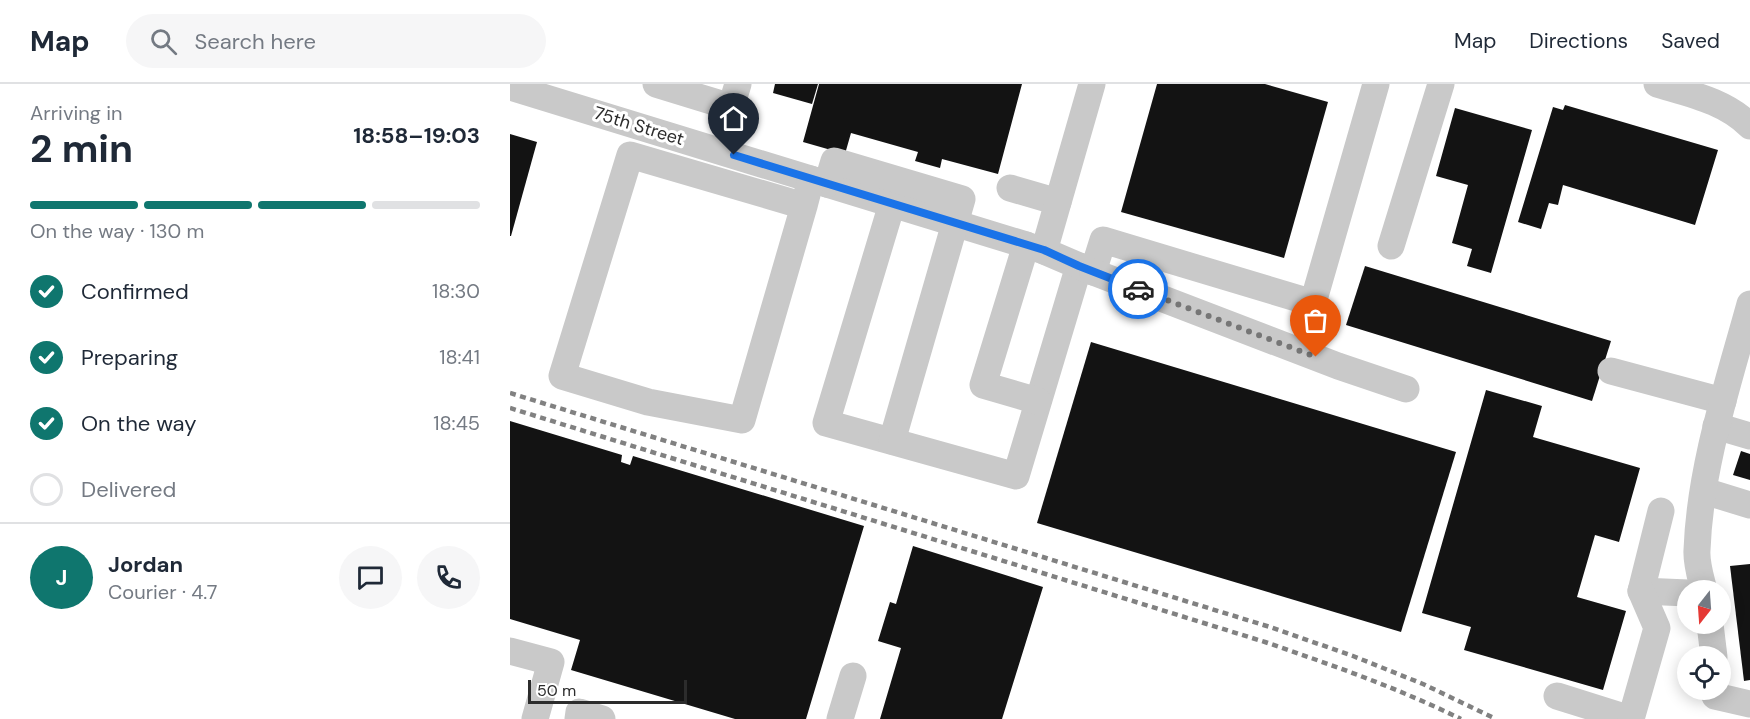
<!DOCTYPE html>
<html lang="en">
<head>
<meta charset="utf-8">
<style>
  :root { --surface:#fff; --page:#f6f6f7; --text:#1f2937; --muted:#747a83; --line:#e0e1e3; --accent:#0f766e }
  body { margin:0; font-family:"DM Sans",sans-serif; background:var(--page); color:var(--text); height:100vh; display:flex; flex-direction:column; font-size:22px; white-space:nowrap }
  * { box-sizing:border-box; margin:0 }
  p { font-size:20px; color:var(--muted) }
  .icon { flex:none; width:33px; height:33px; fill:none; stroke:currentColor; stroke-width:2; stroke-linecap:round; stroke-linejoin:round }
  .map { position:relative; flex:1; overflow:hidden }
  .sheet { display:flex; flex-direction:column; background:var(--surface); width:510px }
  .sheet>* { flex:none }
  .needle { width:39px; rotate:197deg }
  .buttons { position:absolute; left:1167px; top:496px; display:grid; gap:12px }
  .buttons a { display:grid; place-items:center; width:54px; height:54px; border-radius:50%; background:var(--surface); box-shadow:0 3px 15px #0003; font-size:30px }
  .scale { position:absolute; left:18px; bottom:15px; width:159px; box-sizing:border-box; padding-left:6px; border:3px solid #2c2c2c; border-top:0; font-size:16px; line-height:21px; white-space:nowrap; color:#2c2c2c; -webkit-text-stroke:4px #fff; paint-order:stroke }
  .pin { position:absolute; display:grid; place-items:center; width:51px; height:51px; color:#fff; margin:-62px -26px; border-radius:50% 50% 50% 0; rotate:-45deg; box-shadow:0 0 6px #0007 }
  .pin .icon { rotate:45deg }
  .courier { position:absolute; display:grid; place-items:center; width:60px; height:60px; margin:-30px; border:4px solid #1a73e8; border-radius:50%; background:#fff; color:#222; box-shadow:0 2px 8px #0007 }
  .overview em { font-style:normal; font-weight:700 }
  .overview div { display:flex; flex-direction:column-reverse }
  .overview { display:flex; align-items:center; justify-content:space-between; height:102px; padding:0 30px }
  h1 { font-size:39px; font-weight:700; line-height:45px }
  .bar { display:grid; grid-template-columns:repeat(4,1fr); gap:9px 6px; align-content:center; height:72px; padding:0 30px }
  .bar i { height:8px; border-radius:4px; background:var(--line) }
  .bar .current { background:var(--accent) }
  .bar p { grid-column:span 4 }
  .line { display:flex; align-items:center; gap:15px; padding:0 30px; border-top:2px solid var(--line) }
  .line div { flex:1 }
  .round { display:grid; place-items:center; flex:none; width:63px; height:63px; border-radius:32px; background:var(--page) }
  ol { padding:0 30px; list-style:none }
  li { display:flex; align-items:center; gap:18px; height:66px }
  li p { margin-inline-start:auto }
  li .icon { padding:6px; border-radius:50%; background:var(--accent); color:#fff; stroke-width:4 }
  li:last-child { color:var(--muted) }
  li i { width:33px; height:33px; border:3px solid var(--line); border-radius:50% }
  header { display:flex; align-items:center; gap:36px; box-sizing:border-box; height:84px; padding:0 30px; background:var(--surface); border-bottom:2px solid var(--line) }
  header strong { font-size:28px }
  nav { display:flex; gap:33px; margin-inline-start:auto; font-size:21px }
  .search { width:420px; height:54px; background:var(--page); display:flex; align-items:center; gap:15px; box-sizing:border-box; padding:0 21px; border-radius:33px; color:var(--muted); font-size:22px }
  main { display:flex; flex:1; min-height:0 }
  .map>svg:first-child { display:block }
  .building { fill:#131313 }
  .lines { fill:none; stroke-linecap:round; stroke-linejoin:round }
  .minor { stroke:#c9c9c9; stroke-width:27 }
  .rail { stroke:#818181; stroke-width:4.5; stroke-dasharray:6 4.5; stroke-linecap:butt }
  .done { stroke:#767676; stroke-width:6; stroke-dasharray:0 10.8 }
  .route { stroke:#1a73e8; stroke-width:8 }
  .labels { text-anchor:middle; stroke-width:6; stroke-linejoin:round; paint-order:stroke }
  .street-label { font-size:18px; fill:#2c2c2c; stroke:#fff }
</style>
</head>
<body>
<header>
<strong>Map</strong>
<div class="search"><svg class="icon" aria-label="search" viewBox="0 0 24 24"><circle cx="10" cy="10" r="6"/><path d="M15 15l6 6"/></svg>Search here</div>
<nav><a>Map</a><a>Directions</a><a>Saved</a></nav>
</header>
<main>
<section class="sheet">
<div class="overview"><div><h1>2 min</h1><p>Arriving in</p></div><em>18:58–19:03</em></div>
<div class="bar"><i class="current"></i><i class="current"></i><i class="current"></i><i></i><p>On the way · 130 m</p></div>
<ol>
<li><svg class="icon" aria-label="check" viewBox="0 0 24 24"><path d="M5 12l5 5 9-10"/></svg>Confirmed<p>18:30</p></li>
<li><svg class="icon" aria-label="check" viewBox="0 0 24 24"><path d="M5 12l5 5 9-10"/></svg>Preparing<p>18:41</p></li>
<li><svg class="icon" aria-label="check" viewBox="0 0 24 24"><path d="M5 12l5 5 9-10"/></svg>On the way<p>18:45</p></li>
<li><i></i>Delivered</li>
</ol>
<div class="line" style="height:108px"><b class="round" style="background:var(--accent);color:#fff">J</b><div><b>Jordan</b><p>Courier · 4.7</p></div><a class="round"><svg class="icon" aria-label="chat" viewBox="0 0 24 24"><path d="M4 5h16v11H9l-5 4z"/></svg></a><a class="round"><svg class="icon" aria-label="phone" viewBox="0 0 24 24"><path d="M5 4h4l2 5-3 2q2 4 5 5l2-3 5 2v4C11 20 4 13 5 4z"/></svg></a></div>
</section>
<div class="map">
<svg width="1240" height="635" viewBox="0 0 1240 635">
  <rect width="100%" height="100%" fill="#fff"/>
  <g class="building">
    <polygon points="265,0 308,0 302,20 263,9"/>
    <polygon points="309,0 512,0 488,90 432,75 430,84 405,77 408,68 341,49 335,70 293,58"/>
    <polygon points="647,0 755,0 818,18 774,174 611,128"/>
    <polygon points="1055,21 1208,66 1185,141 1053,101 1048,121 1039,119 1031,145 1008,138 1043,23 1053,26"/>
    <polygon points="945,24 1022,46 981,189 957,182 962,165 942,159 958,101 926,92"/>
    <polygon points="0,50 27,58 1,152 0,152"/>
    <polygon points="855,182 1101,257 1082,317 836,241"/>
    <polygon points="581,258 946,368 891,548 527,439"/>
    <polygon points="976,306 1032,322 1023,353 1130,384 1109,458 1085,451 1067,513 1116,527 1093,606 954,566 961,543 912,529"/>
    <polygon points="0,337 112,371 111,378 120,381 123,372 354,442 296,635 225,635 61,586 70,556 0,535"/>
    <polygon points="1231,367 1240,370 1240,396 1223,391"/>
    <polygon points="403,462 533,503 492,635 370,635 391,564 368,557 380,518 386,520"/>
    <polygon points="1240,480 1240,596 1234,597 1220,482"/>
  </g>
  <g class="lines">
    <g class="minor">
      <polyline points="146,0 221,23 228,0"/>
      <path d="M1147,0C1180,10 1215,17 1240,42"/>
      <polyline points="0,3 516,161 534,167 569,182 506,392 316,339 382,120"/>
      <polyline points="317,100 324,77 452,115 382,357"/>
      <polyline points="500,104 548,118"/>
      <polyline points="294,122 120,71 52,292 138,318 232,336 294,122 301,95"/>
      <polyline points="516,161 473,301 528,317"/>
      <polyline points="881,162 931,0"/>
      <polyline points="534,167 582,0"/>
      <polyline points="569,182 583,188 593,156 803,219 866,0"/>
      <polyline points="583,188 828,282 896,305"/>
      <polyline points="1101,287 1213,317"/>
      <polyline points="1206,342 1240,352"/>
      <polyline points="1194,407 1240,421"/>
      <polyline points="1151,427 1131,507 1178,509"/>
      <path d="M1194,507C1191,494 1186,479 1187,466C1190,383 1218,300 1240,220"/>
      <polyline points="1200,540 1204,573"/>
      <polyline points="0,567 41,578 25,635"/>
      <polyline points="1047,612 1120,635"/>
      <polyline points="1205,612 1240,620"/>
      <polyline points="68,635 69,628 92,635"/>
      <polyline points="330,635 343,592"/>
      <polyline points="1121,635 1147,544 1131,507"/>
    </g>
    <g class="rail">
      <polyline points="0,309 760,543 843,572 913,600 986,635"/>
      <path d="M0,324L755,558C822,581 888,604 951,635"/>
    </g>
  </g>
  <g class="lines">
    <polyline class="done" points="628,205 806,273"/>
    <polyline class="route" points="224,71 534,166 569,182 628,205"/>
  </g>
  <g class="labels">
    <g class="street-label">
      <text transform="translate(129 42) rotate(17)" y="6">75th Street</text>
    </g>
  </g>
</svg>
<div class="buttons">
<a><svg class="needle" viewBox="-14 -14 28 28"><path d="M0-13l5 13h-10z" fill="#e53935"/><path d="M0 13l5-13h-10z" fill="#747a83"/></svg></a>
<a><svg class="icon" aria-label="locate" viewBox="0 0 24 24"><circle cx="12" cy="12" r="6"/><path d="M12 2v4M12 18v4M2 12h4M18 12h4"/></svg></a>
</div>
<div class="scale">50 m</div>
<div class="pin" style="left:806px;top:273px;background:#ea580c"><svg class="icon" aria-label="bag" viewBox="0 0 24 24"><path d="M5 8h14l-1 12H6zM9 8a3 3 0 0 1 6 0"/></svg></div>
<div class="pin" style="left:224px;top:71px;background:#1f2937"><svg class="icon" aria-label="home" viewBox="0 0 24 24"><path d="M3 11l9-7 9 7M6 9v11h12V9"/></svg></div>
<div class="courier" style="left:628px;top:205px"><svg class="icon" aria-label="car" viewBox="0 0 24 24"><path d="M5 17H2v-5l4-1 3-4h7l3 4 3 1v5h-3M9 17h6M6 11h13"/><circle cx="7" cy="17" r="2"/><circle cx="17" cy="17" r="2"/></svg></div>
</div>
</main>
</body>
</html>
